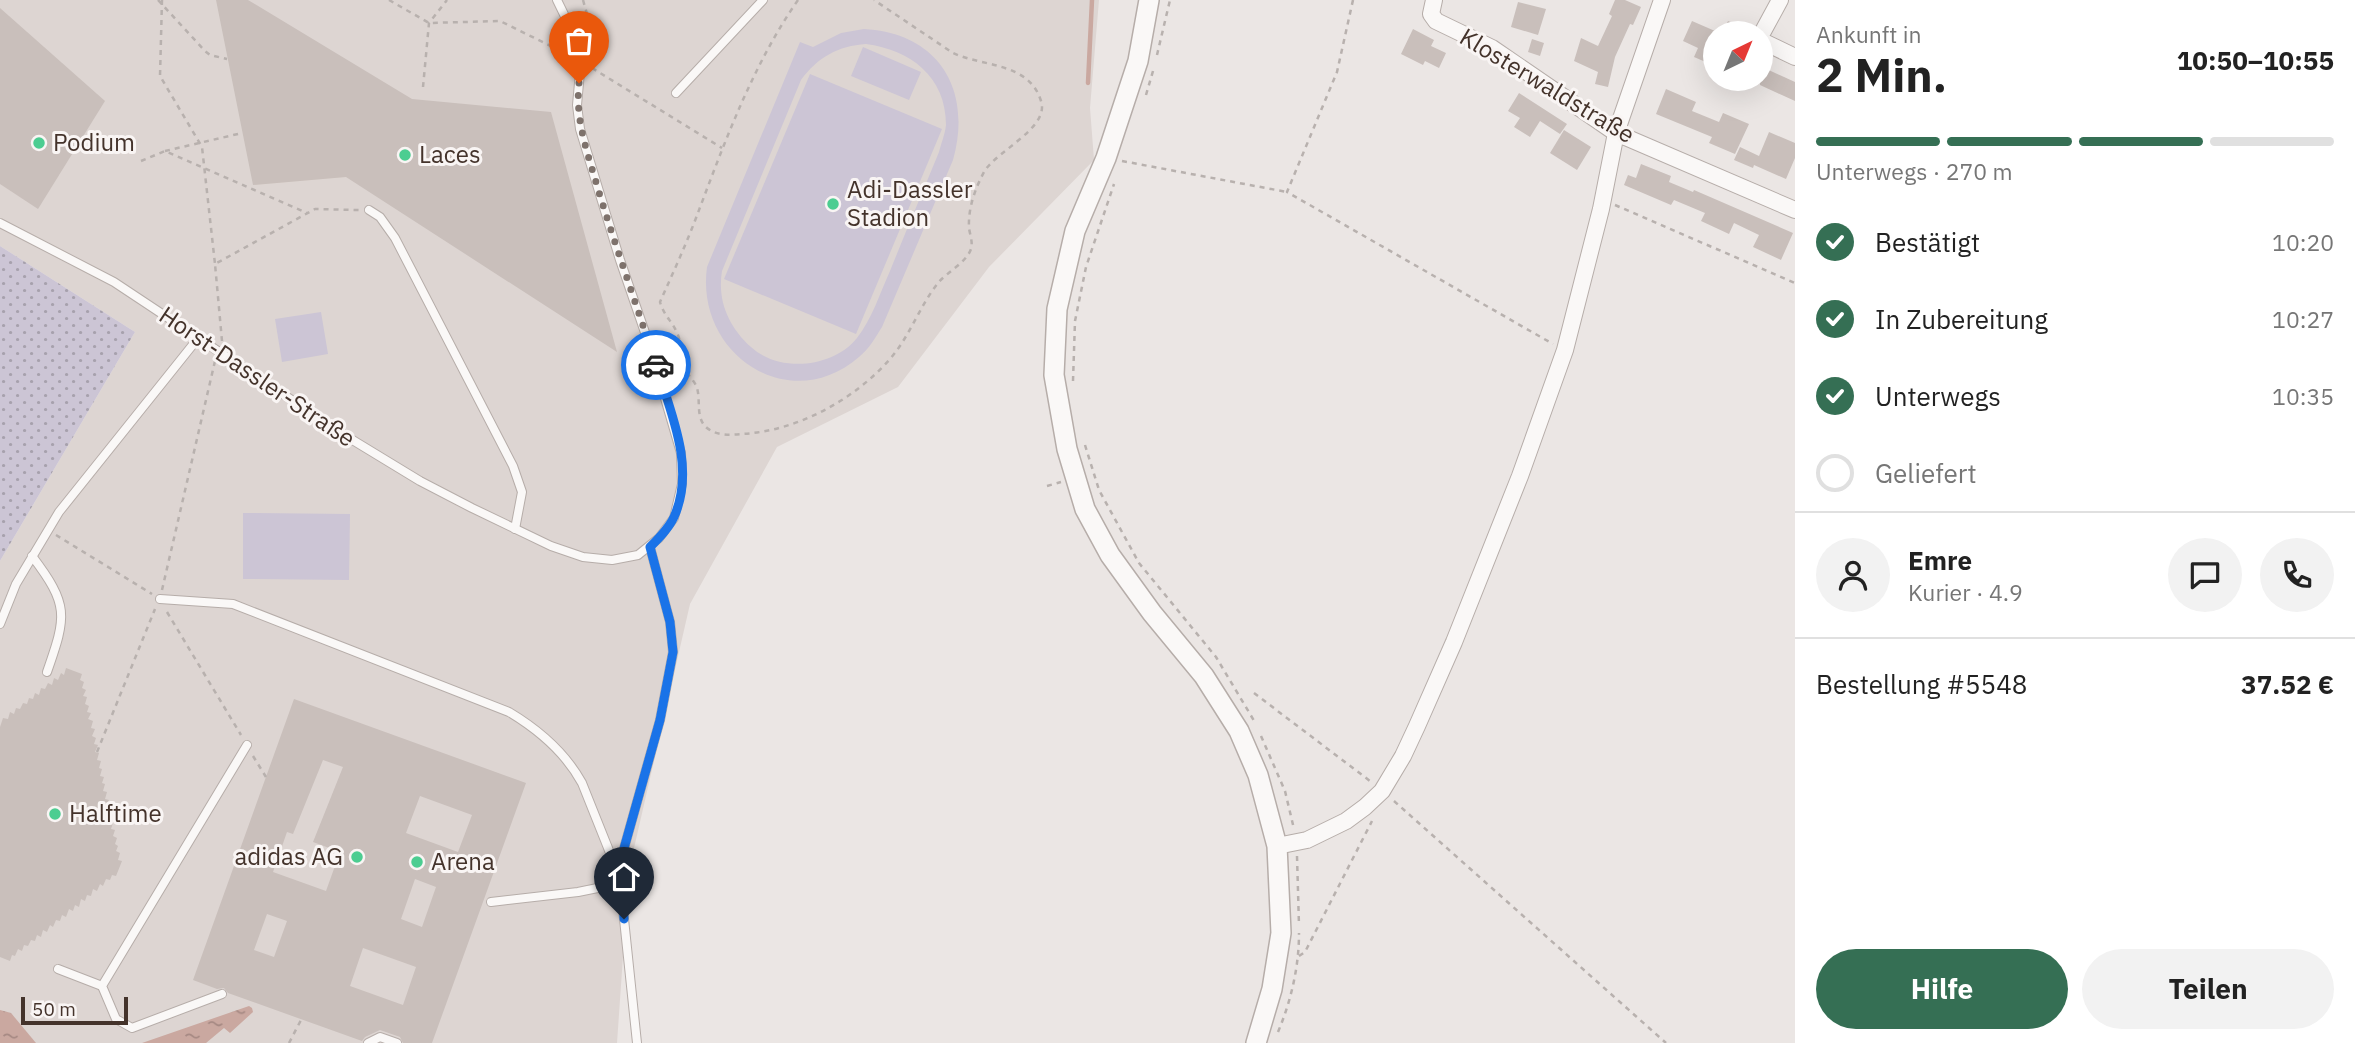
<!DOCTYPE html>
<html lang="de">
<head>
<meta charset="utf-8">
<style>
  :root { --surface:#fff; --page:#f2f2f2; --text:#222; --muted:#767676; --line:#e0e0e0; --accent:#356f54 }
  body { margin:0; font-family:"IBM Plex Sans",sans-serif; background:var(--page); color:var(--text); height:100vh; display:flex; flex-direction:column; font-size:26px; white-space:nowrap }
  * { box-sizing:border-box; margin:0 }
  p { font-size:23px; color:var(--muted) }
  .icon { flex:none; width:38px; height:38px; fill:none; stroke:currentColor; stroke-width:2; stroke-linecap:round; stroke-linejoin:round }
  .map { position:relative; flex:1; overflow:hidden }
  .sheet { display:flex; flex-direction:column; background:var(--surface); width:560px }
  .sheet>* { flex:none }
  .needle { width:46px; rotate:43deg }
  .controls { position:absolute; left:1703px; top:21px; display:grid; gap:14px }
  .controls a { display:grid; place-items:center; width:70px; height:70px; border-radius:50%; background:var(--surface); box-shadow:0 7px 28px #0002; font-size:35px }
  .scale { position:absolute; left:21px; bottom:18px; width:107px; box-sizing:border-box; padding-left:7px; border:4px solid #44332b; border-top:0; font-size:19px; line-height:24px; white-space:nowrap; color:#44332b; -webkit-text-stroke:5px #f9f5f4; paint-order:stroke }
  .pin { position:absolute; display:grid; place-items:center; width:60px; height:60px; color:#fff; margin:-72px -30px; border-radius:50% 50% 50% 0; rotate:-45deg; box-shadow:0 0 7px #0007 }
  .pin .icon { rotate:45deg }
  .courier { position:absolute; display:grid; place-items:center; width:70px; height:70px; margin:-35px; border:5px solid #1a73e8; border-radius:50%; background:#fff; color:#222; box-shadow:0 2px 9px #0007 }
  .summary em { font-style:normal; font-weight:800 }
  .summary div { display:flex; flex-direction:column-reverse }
  .summary { display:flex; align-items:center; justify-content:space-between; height:119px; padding:0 21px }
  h1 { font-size:46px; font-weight:800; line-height:52px }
  .bar { display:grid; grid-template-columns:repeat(4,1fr); gap:10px 7px; align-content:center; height:84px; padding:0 21px }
  .bar i { height:9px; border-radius:5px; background:var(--line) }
  .bar .on { background:var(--accent) }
  .bar p { grid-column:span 4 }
  .line { display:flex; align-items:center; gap:18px; padding:0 21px; border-top:2px solid var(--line) }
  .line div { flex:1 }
  .round { display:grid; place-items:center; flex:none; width:74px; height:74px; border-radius:37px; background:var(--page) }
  ol { padding:0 21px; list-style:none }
  li { display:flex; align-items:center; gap:21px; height:77px }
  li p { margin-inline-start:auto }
  li .icon { padding:7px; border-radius:50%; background:var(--accent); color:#fff; stroke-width:4 }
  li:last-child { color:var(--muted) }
  li i { width:38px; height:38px; border:4px solid var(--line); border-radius:50% }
  .cta { display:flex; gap:14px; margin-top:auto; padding:14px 21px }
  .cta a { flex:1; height:80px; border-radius:42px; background:var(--accent); color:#fff; font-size:28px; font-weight:800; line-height:80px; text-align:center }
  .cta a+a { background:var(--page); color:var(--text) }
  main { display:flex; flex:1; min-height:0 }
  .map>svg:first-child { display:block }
  .built { fill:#ddd5d2 }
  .grass { fill:url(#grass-dots) }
  .pitch { fill:#ccc5d5; fill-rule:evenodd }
  .water { fill:url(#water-ripples) }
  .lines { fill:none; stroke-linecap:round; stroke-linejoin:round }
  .stream { stroke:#caa8a0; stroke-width:4.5 }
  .building { fill:#c9bfbb; fill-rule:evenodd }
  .service-casing { stroke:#b6ada9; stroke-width:10 }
  .minor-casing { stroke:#b6ada9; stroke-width:18 }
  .tertiary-casing { stroke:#b6ada9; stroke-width:22 }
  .path { stroke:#b8b1ae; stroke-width:2.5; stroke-dasharray:5 5; stroke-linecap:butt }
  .service { stroke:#faf8f7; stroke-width:8 }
  .minor { stroke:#faf8f7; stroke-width:16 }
  .tertiary { stroke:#faf8f7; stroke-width:19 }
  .done { stroke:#7e726c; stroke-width:7; stroke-dasharray:0 12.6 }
  .route { stroke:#1a73e8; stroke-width:9 }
  .poi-dot { fill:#4ccd91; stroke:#f9f5f4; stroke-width:2.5 }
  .labels { text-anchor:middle; stroke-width:6; stroke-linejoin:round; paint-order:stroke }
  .street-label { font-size:24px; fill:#44332b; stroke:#f9f5f4 }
  .poi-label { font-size:24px; fill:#44332b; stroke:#f9f5f4; text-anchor:start }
</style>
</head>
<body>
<main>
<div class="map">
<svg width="1795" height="1043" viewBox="0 0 1795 1043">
  <defs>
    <pattern id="grass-dots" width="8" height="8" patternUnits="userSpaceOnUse" patternTransform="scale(1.75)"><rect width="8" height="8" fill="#ccc5d5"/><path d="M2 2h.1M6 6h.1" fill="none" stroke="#a7a1ad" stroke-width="1.8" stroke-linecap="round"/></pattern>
    <pattern id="water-ripples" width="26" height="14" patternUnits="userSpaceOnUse" patternTransform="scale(1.75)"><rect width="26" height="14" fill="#caa8a0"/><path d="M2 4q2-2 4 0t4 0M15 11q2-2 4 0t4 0" fill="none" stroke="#a68983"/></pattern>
  </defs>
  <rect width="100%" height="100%" fill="#ebe6e4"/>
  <polygon class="built" points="0,0 1099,0 1090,108 1094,160 989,267 898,387 777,447 690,604 629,870 617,1043 0,1043 0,561 135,332 0,246"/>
  <polygon class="grass" points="0,246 135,332 0,561"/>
  <g class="pitch">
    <path d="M864,29C938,33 973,89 953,160L882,327C875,338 869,349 859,357C790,417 695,355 707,267L800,42L813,47L841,33ZM866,44C910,50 946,76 946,125C945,134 941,144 939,152C923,191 906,231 890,271C880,293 872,319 857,338C833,368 779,373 751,347C729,327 717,301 722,271L801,80C818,57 838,46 866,44Z"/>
    <polygon points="863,47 921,72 909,100 851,76"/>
    <polygon points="810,74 942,129 856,334 724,279"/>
    <polygon points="321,312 328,354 282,362 275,319"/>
    <polygon points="243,513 350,514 349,580 243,579"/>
  </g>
  <g class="water">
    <polygon points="249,1006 252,1008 253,1012 230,1033 224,1028 206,1043 142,1043"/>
    <polygon points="0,1010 11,1013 36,1043 0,1043"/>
  </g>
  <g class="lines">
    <polyline class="stream" points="1088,83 1092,0"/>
  </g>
  <g class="building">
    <polygon points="216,0 248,0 412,99 551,112 617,352 346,177 253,185"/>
    <polygon points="1615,0 1625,0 1641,7 1633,25 1630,24 1615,57 1608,87 1595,84 1598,72 1574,61 1581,38 1598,46 1612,16 1609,14"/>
    <polygon points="1518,2 1546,9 1538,35 1511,27"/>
    <polygon points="0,8 105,101 38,209 0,184"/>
    <polygon points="1692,21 1715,31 1715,66 1694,57 1698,48 1683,41"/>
    <polygon points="1728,21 1751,31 1751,33 1722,33"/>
    <polygon points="1413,29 1434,40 1431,46 1446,53 1439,68 1425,61 1423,65 1401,54"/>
    <polygon points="1532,39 1544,43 1540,56 1528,52"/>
    <polygon points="1760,66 1795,82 1795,101 1760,85"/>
    <polygon points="1666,89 1696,102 1692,111 1719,122 1723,113 1749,124 1735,154 1709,143 1712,137 1656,114"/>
    <polygon points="1519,93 1567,124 1560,134 1540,121 1530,137 1514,127 1520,118 1508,111"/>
    <polygon points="1564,130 1591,147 1577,170 1550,153"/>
    <polygon points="1769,132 1795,143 1795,158 1786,179 1754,165 1753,168 1734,160 1740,147 1759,156"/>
    <polygon points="1641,164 1671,176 1669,182 1693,192 1694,190 1793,233 1781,260 1753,247 1759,235 1734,223 1729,234 1701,221 1705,213 1674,200 1671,205 1624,185 1628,175 1636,178"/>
    <polygon points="66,668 82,674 80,680 84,682 82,688 86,690 83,696 87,697 85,704 89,706 87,712 91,713 88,719 93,721 91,728 95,729 92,736 96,738 94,744 98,745 95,752 99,753 97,760 101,761 99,768 102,769 100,776 104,777 102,783 105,784 103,791 107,792 105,799 109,800 106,806 111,807 108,814 112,815 110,822 113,823 111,829 115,830 113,836 117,838 115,844 118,846 116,851 120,853 118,860 122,861 116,876 112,875 110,880 106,879 103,886 100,884 97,891 93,889 91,896 87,895 85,901 81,899 79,907 75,905 73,911 69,909 66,917 62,915 60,921 56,920 53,927 50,925 47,932 43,930 41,937 37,935 35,941 31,940 28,946 24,945 22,951 18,949 15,956 12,955 10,961 0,957 0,727 3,718 8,719 10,712 14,714 16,708 20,709 23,703 27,704 29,698 33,699 35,693 39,695 41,688 45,689 48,683 52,685 54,678 58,680 61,673 64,675"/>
    <path d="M294,699L526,783L432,1043H403L400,1037L380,1030L365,1037L362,1041L228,993L224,988L217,989L193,980ZM323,760L343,767L313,842L340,852L326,891L273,872L287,832L293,834ZM420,796L472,815L458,852L406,833ZM415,879L436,887L422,927L401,919ZM267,914L287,921L274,957L254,950ZM363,948L416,967L403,1005L350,986Z"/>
  </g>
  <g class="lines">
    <g class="service-casing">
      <g id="service">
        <polyline points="676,93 763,0"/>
        <polyline points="369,210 380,217 395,238 513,466 522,492 515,529"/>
        <polyline points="0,223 114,282 346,436 420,481 472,508 551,546 583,557 612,560 638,555 659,538 674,518 682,484 681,453 650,347 620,260 580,129 577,105 581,61 575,37 557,0"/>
        <path d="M32,556C69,605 67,615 47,672"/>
        <path d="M160,599L233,604L509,712C539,730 565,752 582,783L622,883L578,892L491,902"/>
        <polyline points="0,624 16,584 59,512 199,337"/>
        <polyline points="58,969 102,986"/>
        <polyline points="222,994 132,1028 116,1019 102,986 247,745"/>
        <polyline points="368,1043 380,1037 397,1043"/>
        <polyline points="637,1043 622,900 623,852 660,720 673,652 670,622 650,547"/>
      </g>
    </g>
    <g class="minor-casing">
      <g id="minor">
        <polyline points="1434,0 1431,14 1436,21 1492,48 1616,133 1795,210"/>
        <polyline points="1780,0 1761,35 1762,41 1795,57"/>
        <polyline points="1277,846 1307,840 1346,821 1365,807 1382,791 1403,756 1417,726 1454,642 1520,476 1565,350 1601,209 1616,133 1662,0"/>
      </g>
    </g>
    <g class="tertiary-casing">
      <polyline id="tertiary" points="1149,0 1138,61 1106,158 1075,231 1057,309 1054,375 1067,449 1085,509 1110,555 1152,613 1204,676 1239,731 1258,775 1277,846 1281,933 1272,989 1256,1043"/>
    </g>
    <g class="path">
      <polyline points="158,0 205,51 210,55 227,59"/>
      <polyline points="162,0 160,76 202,147 215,264"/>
      <polyline points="389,0 429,23 500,21 567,54"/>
      <polyline points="583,0 589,21"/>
      <path d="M798,0C752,66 724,144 696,218C685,247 672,275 660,302C664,316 673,322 678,335C682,344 677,356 682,366C686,374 694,379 697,388C701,401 695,418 707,428C717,436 730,435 742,434C797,431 854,400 890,359C910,336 919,307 938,283C947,272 966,263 971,249C973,242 970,235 969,228C968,208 975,189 984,172C996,151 1050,128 1041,101C1029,62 983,67 953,53L874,0"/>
      <polyline points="1353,0 1337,72 1287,192 1553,344"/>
      <polyline points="582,29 595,14"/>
      <polyline points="1157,55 1170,0"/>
      <polyline points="592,68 722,148"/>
      <polyline points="423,87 429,23 447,0"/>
      <polyline points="1146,95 1153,71"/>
      <polyline points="165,151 242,133"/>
      <polyline points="141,161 165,151 307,213"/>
      <polyline points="1122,161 1287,192"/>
      <polyline points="1615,205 1795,283"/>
      <polyline points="222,341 215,264 315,209 359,210"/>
      <polyline points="1073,381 1075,321 1086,267 1114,184"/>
      <polyline points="1085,445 1099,490 1139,563 1216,657 1256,724"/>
      <polyline points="1047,486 1061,482"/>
      <polyline points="56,535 152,594"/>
      <polyline points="162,590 215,361"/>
      <polyline points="167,612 241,735"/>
      <polyline points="1254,693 1370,781"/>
      <polyline points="1261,736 1285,791 1294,829"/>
      <polyline points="97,752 155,609"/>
      <polyline points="253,756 266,777"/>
      <polyline points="1394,801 1666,1043"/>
      <polyline points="1297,856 1299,926"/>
      <polyline points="1299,956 1305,952 1372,821"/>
      <path d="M1278,1032C1291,1001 1299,967 1299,933"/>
      <polyline points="289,1043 301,1020"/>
    </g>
    <use href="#service" class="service"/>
    <use href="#minor" class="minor"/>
    <use href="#tertiary" class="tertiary"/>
  </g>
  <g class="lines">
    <path class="done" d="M579,83C575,121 588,154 598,189C616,248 637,306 656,365"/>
    <path class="route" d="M624,919L622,883L623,852L660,720L673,652L670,622L650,547C659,538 669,528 674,517C696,468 671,413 656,365"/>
  </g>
  <g class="poi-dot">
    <circle cx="39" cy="143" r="7"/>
    <circle cx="405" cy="155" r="7"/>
    <circle cx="833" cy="204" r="7"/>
    <circle cx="55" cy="814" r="7"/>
    <circle cx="357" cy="857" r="7"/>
    <circle cx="417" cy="862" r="7"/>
  </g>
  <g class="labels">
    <g class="street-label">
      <text transform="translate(1547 86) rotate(31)" y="8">Klosterwaldstraße</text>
      <text transform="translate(257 377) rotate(34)" y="8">Horst-Dassler-Straße</text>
    </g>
    <g class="poi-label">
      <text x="53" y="151">Podium</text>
      <text x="419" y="163">Laces</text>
      <text x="847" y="198">Adi-Dassler<tspan x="847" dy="28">Stadion</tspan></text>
      <text x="69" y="822">Halftime</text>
      <text x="343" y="865" text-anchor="end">adidas AG</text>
      <text x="431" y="870">Arena</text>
    </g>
  </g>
</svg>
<div class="controls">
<a><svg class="needle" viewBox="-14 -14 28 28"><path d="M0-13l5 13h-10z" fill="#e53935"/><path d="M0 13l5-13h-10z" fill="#767676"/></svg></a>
</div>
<div class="scale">50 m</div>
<div class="pin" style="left:579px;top:83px;background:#ea580c"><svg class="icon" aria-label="bag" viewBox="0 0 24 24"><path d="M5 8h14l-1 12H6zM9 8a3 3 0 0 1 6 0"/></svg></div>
<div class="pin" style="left:624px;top:919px;background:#1f2937"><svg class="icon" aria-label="home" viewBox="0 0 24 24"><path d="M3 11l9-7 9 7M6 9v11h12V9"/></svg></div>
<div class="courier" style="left:656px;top:365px"><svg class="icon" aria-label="car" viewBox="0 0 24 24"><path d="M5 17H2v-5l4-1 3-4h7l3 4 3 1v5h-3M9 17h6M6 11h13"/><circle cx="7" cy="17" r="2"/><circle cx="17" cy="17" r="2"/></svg></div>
</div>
<section class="sheet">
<div class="summary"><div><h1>2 Min.</h1><p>Ankunft in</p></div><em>10:50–10:55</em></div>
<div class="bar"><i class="on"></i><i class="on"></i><i class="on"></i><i></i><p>Unterwegs · 270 m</p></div>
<ol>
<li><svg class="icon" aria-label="check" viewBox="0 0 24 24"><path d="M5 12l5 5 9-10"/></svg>Bestätigt<p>10:20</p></li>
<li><svg class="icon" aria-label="check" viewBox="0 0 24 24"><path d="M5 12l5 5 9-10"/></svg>In Zubereitung<p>10:27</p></li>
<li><svg class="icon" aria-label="check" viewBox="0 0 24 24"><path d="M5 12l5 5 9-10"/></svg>Unterwegs<p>10:35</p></li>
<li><i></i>Geliefert</li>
</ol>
<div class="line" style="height:126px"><a class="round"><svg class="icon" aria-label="person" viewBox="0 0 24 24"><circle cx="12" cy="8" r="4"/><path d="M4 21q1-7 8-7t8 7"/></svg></a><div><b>Emre</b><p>Kurier · 4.9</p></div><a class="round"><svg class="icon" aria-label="chat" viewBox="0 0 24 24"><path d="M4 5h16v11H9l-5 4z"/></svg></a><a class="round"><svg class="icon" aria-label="phone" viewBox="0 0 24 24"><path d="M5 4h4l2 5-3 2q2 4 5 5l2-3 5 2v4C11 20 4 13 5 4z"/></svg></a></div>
<div class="line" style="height:91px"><div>Bestellung #5548</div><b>37.52 €</b></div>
<div class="cta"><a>Hilfe</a><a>Teilen</a></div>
</section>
</main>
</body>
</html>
